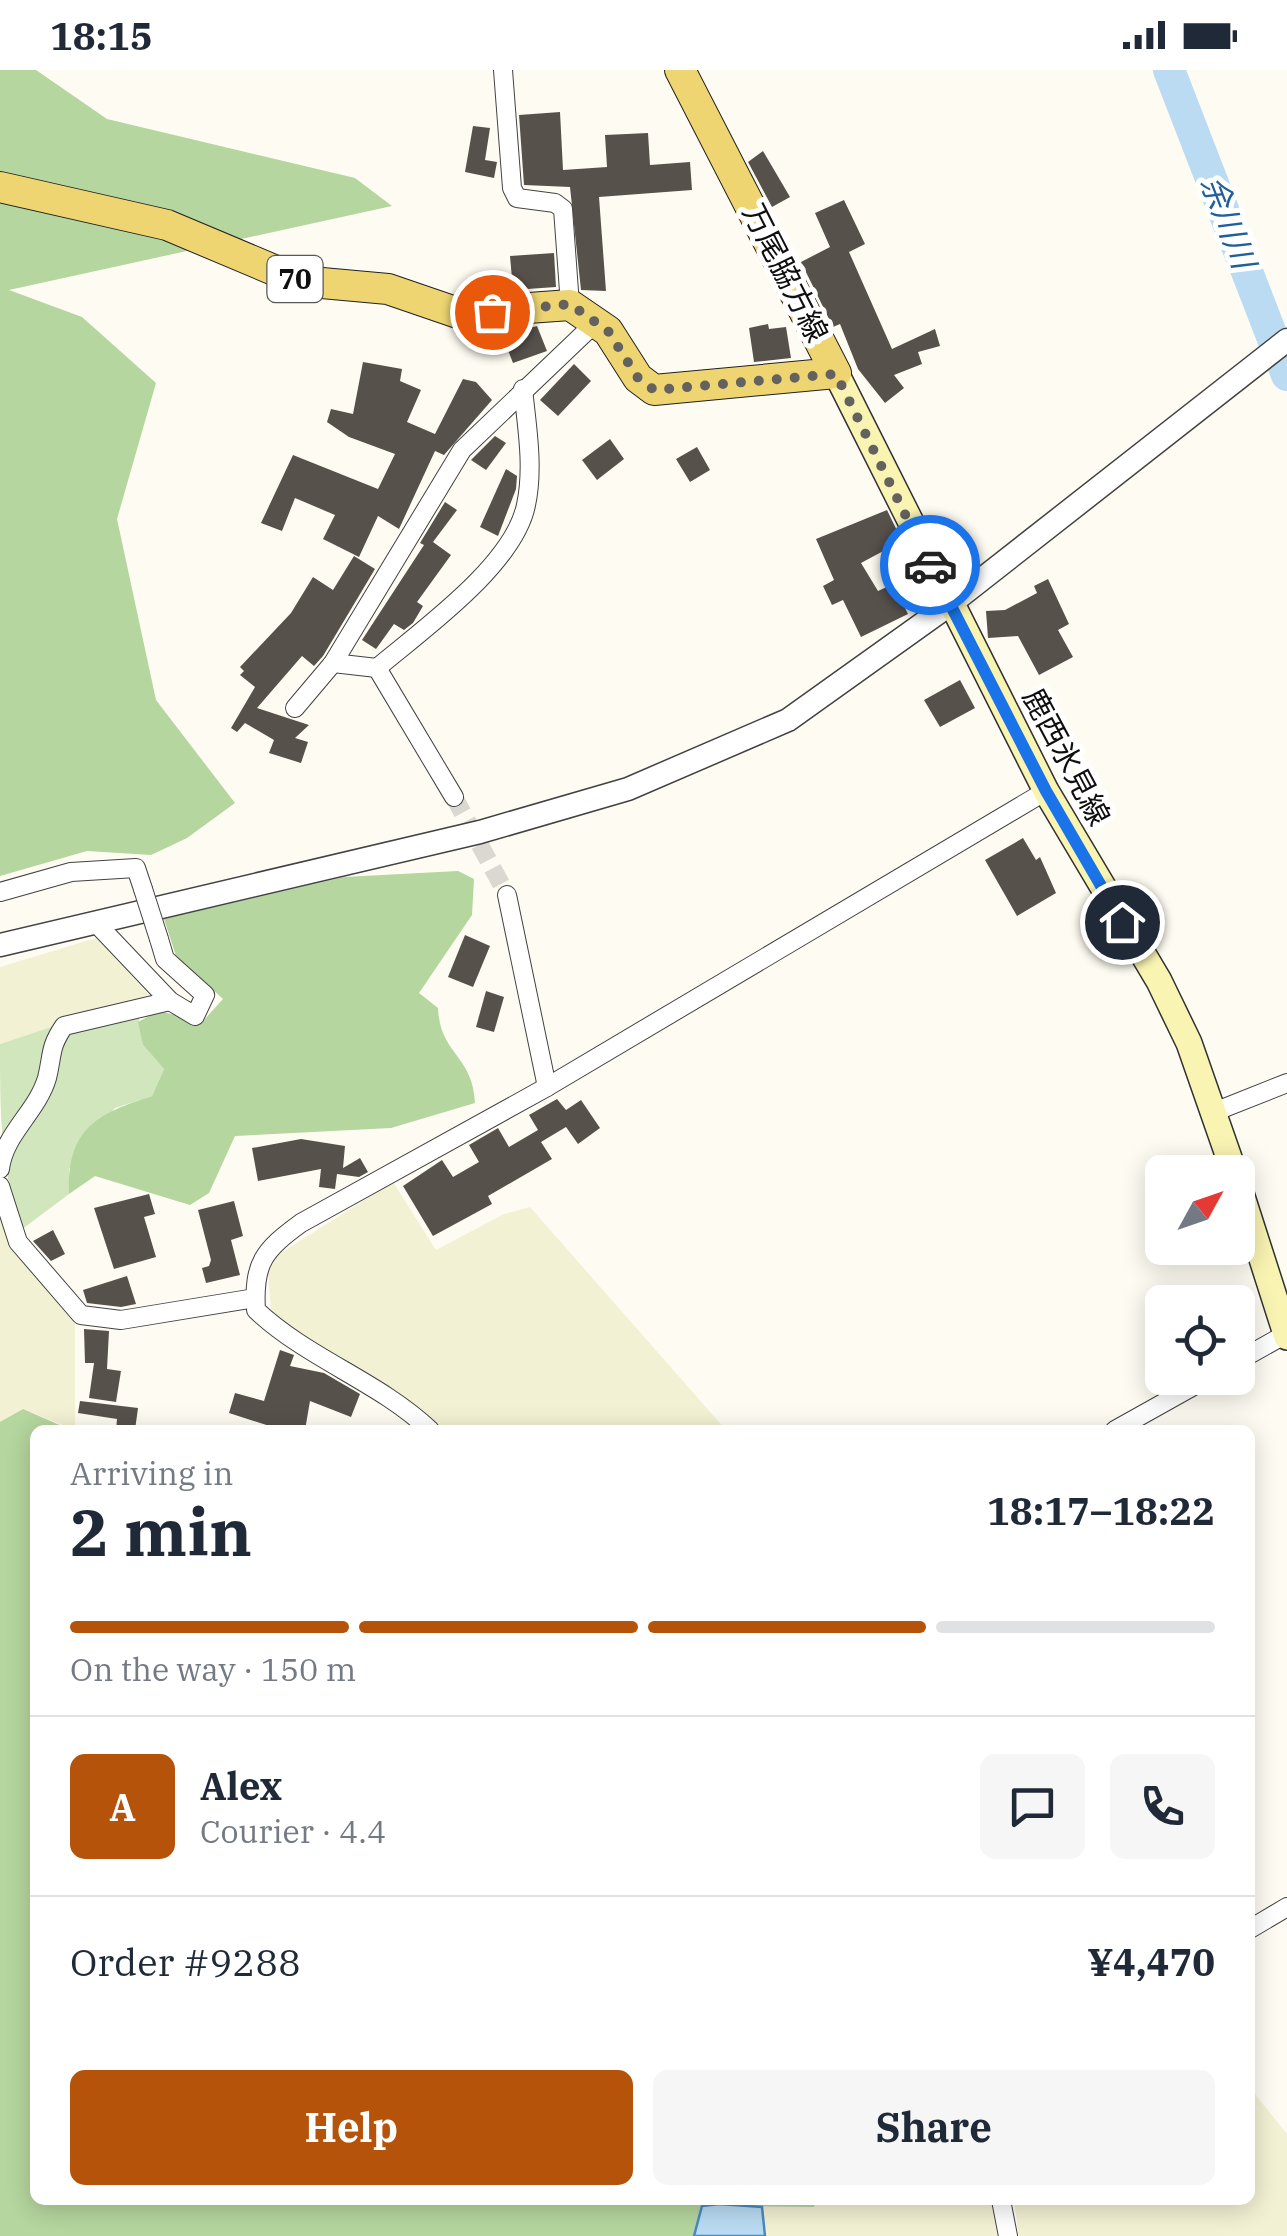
<!DOCTYPE html>
<html lang="en">
<head>
<meta charset="utf-8">
<style>
  :root { --surface:#fff; --page:#f6f6f7; --text:#1f2937; --muted:#747a83; --line:#e0e1e3; --accent:#b45309 }
  body { margin:0; font-family:"IBM Plex Serif","Noto Sans JP",serif; background:var(--page); color:var(--text); height:100vh; display:flex; flex-direction:column; font-size:38px; white-space:nowrap }
  * { box-sizing:border-box; margin:0 }
  p { font-size:32px; color:var(--muted) }
  .icon { flex:none; width:55px; height:55px; fill:none; stroke:currentColor; stroke-width:2; stroke-linecap:round; stroke-linejoin:round }
  .map { position:relative; flex:1; overflow:hidden }
  .drawer { position:absolute; left:30px; top:1355px; width:1225px; height:780px; display:flex; flex-direction:column; background:var(--surface); border-radius:15px; box-shadow:0 5px 25px #0003 }
  .drawer>* { flex:none }
  .needle { width:65px; rotate:50deg }
  .controls { position:absolute; left:1145px; top:1085px; display:grid; gap:20px }
  .controls a { display:grid; place-items:center; width:110px; height:110px; border-radius:15px; background:var(--surface); box-shadow:0 5px 25px #0003; font-size:50px }
  .pin { position:absolute; display:grid; place-items:center; width:85px; height:85px; color:#fff; margin:-42px; border:5px solid #fff; border-radius:50%; box-shadow:0 2px 10px #0007 }
  .courier { position:absolute; display:grid; place-items:center; width:100px; height:100px; margin:-50px; border:8px solid #1a73e8; border-radius:50%; background:#fff; color:#222; box-shadow:0 2px 12px #0007 }
  .overview em { font-style:normal; font-weight:700 }
  .overview div { display:flex; flex-direction:column-reverse }
  .overview { display:flex; align-items:center; justify-content:space-between; height:170px; padding:0 40px }
  h1 { font-size:65px; font-weight:700; line-height:75px }
  .bar { display:grid; grid-template-columns:repeat(4,1fr); gap:15px 10px; align-content:center; height:120px; padding:0 40px }
  .bar i { height:12px; border-radius:8px; background:var(--line) }
  .bar .on { background:var(--accent) }
  .bar p { grid-column:span 4 }
  .line { display:flex; align-items:center; gap:25px; padding:0 40px; border-top:2px solid var(--line) }
  .line div { flex:1 }
  .round { display:grid; place-items:center; flex:none; width:105px; height:105px; border-radius:15px; background:var(--page) }
  .cta { display:flex; gap:20px; margin-top:auto; padding:20px 40px }
  .cta a { flex:1; height:115px; border-radius:15px; background:var(--accent); color:#fff; font-size:40px; font-weight:700; line-height:115px; text-align:center }
  .cta a+a { background:var(--page); color:var(--text) }
  .status { display:flex; justify-content:space-between; align-items:center; height:70px; padding:0 50px; background:var(--surface); direction:ltr }
  .status svg { height:28px; fill:currentColor }
  .map>svg:first-child { display:block }
  .farmland { fill:#f3f1d3 }
  .green { fill:#d1e6bd }
  .forest { fill:#b5d69e }
  .water { fill:#badbf2; stroke:#478cc3; stroke-width:2.5 }
  .lines { fill:none; stroke-linecap:round; stroke-linejoin:round }
  .river { stroke:#badbf2; stroke-width:32 }
  .building { fill:#57514c }
  .minor-tunnel { stroke:#dad8d0; stroke-width:18; stroke-dasharray:18 9; stroke-linecap:butt }
  .minor-casing { stroke:#424242; stroke-width:20 }
  .tertiary-casing { stroke:#424242; stroke-width:25 }
  .secondary-casing { stroke:#313131; stroke-width:28 }
  .primary-casing { stroke:#202020; stroke-width:32 }
  .minor { stroke:#fff; stroke-width:18 }
  .tertiary { stroke:#fff; stroke-width:22 }
  .secondary { stroke:#f9f4b2; stroke-width:25 }
  .primary { stroke:#eed572; stroke-width:30 }
  .minor-bridge-casing { stroke:#424242; stroke-width:20; stroke-linecap:butt }
  .minor-bridge { stroke:#fff; stroke-width:18 }
  .done { stroke:#63625e; stroke-width:10; stroke-dasharray:0 18 }
  .route { stroke:#1a73e8; stroke-width:12 }
  .labels { text-anchor:middle; stroke-width:10; stroke-linejoin:round; paint-order:stroke }
  .shield { fill:#fff; stroke:#575757; stroke-width:2.5 }
  .shield-label { font-size:28px; font-weight:bold; fill:#0f0f0f }
  .street-label { font-size:30px; fill:#0f0f0f; stroke:#fff }
  .water-label { font-size:32px; font-style:italic; fill:#215f98; stroke:#fff }
</style>
</head>
<body>
<div class="status"><b>18:15</b><svg viewBox="0 0 49 12"><path d="M0 12V9h3v3zM5 12V6h3v6zM10 12V3h3v9zM15 12V0h3v12zM26 1h20v11H26zM47 4h2v5h-2z"/></svg></div>
<div class="map">
<svg width="1287" height="2166" viewBox="0 0 1287 2166">
  <rect width="100%" height="100%" fill="#fefcf2"/>
  <g class="farmland">
    <polygon points="96,868 149,925 0,974 0,897"/>
    <polygon points="393,1112 436,1180 504,1144 530,1137 726,1360 437,1360 370,1305 317,1277 271,1240 268,1203 279,1184"/>
    <polygon points="0,1140 75,1248 75,1360 23,1339 0,1352"/>
    <polygon points="1250,2018 1287,2064 1287,2166 1019,2166 1014,2130 1250,2130"/>
    <polygon points="816,2130 993,2130 1000,2166 765,2166 762,2137 813,2137"/>
  </g>
  <path class="green" d="M136,929L143,975L164,999L152,1026L115,1038L69,1099V1124L21,1160C0,1095 0,1042 0,974Z"/>
  <g class="forest">
    <polygon points="0,0 36,0 107,49 355,108 392,136 9,220 82,247 156,313 117,449 156,630 235,733 187,768 151,785 87,781 0,806"/>
    <path d="M458,801L474,809L472,845L419,923L438,938C440,985 473,985 475,1033L391,1058L235,1066L209,1123L190,1135L95,1106L69,1124C67,1060 95,1044 152,1026L164,999L143,975L138,952L158,941L203,951L223,929L176,886L164,849L344,807Z"/>
    <polygon points="23,1339 71,1360 35,1360 35,2130 816,2130 814,2137 703,2136 694,2166 0,2166 0,1352"/>
  </g>
  <polygon class="water" points="719,2134 762,2137 765,2166 694,2166 702,2136"/>
  <g class="lines">
    <polyline class="river" points="1169,0 1287,305"/>
  </g>
  <g class="building">
    <polygon points="560,42 563,100 607,97 605,65 648,63 650,95 690,92 692,120 599,127 606,221 581,220 570,117 524,115 519,45"/>
    <polygon points="473,56 490,58 485,90 497,92 494,108 465,102"/>
    <polygon points="763,81 790,127 772,137 748,92"/>
    <polygon points="844,130 865,174 849,182 892,279 935,259 940,276 918,282 922,294 894,305 904,318 885,333 858,299 840,254 833,257 801,192 830,177 815,143"/>
    <polygon points="554,183 556,217 513,220 510,186"/>
    <polygon points="768,254 769,259 786,257 791,288 754,292 749,258"/>
    <polygon points="537,256 547,281 513,293 502,265"/>
    <polygon points="363,292 402,299 400,311 421,320 407,352 435,364 463,309 476,312 492,330 444,385 435,381 399,459 378,446 359,487 323,469 335,445 295,428 282,461 261,453 293,385 378,419 395,384 349,367 327,352 331,339 353,344"/>
    <polygon points="574,294 591,311 558,346 540,330"/>
    <polygon points="495,366 506,373 486,400 471,390"/>
    <polygon points="610,369 624,389 597,410 582,390"/>
    <polygon points="697,377 710,400 690,412 676,389"/>
    <polygon points="506,399 517,406 516,419 498,466 480,457"/>
    <polygon points="445,432 457,440 433,472 451,485 417,532 423,536 413,553 404,560 394,554 376,579 362,570 424,475 420,473"/>
    <polygon points="887,440 902,471 861,493 878,521 893,514 908,544 861,567 843,530 832,535 823,516 834,510 816,469"/>
    <polygon points="354,486 375,499 323,586 314,596 302,586 257,638 309,655 295,668 308,672 301,693 269,683 274,670 245,653 237,662 231,658 255,617 240,605 244,601 240,597 291,543 313,507 333,520"/>
    <polygon points="1048,509 1069,554 1058,560 1073,587 1039,605 1018,566 988,568 986,541 1005,540 1037,523 1034,516"/>
    <polygon points="960,610 975,638 940,657 924,630"/>
    <polygon points="1023,768 1036,790 1040,787 1056,823 1017,846 985,790"/>
    <polygon points="465,865 490,876 473,917 448,907"/>
    <polygon points="486,921 504,927 494,962 476,957"/>
    <polygon points="557,1029 566,1040 581,1030 600,1058 578,1074 566,1057 541,1072 552,1089 488,1126 492,1134 433,1166 403,1116 442,1090 453,1107 479,1092 469,1075 498,1058 509,1077 538,1060 529,1045"/>
    <polygon points="301,1069 345,1076 343,1098 360,1088 368,1102 359,1107 337,1104 335,1119 319,1117 321,1099 258,1111 252,1078"/>
    <polygon points="149,1124 155,1144 144,1147 156,1187 114,1199 94,1138"/>
    <polygon points="234,1131 243,1166 231,1170 240,1205 206,1213 202,1198 209,1196 211,1190 198,1140"/>
    <polygon points="53,1160 65,1184 51,1191 33,1171"/>
    <polygon points="127,1206 136,1234 121,1237 87,1233 83,1220"/>
    <polygon points="84,1259 109,1261 107,1299 121,1301 116,1332 89,1328 94,1293 85,1293"/>
    <polygon points="280,1280 294,1285 290,1296 324,1303 360,1324 351,1347 310,1331 305,1360 282,1360 229,1343 235,1323 264,1331"/>
    <polygon points="80,1331 138,1338 135,1360 116,1360 117,1349 78,1343"/>
  </g>
  <g class="lines">
    <polyline class="minor-tunnel" points="454,727 507,825"/>
    <g class="minor-casing">
      <g id="minor">
        <polyline points="503,0 512,118 517,128 555,133 563,139 570,235"/>
        <path d="M333,593L377,598C422,560 514,495 526,435C534,398 527,357 523,319"/>
        <polyline points="377,598 454,727"/>
        <polyline points="295,638 333,593 462,380 593,255"/>
        <polyline points="0,822 71,802 136,798 143,819"/>
        <polyline points="507,825 547,1017"/>
        <polyline points="95,852 170,931 195,946 205,925 165,889 159,869"/>
        <polyline points="1214,1042 1287,1013"/>
        <path d="M0,1099C4,1064 37,1042 47,1008C53,984 49,978 64,956L170,931"/>
        <polyline points="0,1116 18,1172 81,1245 121,1250 255,1228"/>
        <polyline points="1238,1291 1286,1264"/>
        <path d="M430,1360C378,1311 308,1289 256,1240C253,1193 264,1180 301,1153L547,1017L1046,721"/>
        <polyline points="1115,1360 1208,1308"/>
        <polyline points="1250,1859 1287,1837"/>
        <polyline points="1001,2130 1008,2166"/>
      </g>
    </g>
    <g class="tertiary-casing">
      <polyline id="tertiary" points="0,875 480,762 628,719 788,650 949,535 1287,270"/>
    </g>
    <g class="secondary-casing">
      <g id="secondary">
        <polyline points="836,303 1046,721 1159,911 1189,973 1234,1102"/>
        <polyline points="1238,1114 1287,1267"/>
      </g>
    </g>
    <g class="primary-casing">
      <polyline id="primary" points="0,117 167,155 300,211 388,219 458,243 570,235 608,261 638,308 654,320 836,303 680,0"/>
    </g>
    <use href="#minor" class="minor"/>
    <use href="#tertiary" class="tertiary"/>
    <use href="#secondary" class="secondary"/>
    <use href="#primary" class="primary"/>
    <g class="minor-bridge-casing">
      <polyline id="minor-bridge" points="143,819 159,869"/>
    </g>
    <use href="#minor-bridge" class="minor-bridge"/>
  </g>
  <g class="lines">
    <polyline class="done" points="492,242 570,234 608,261 638,308 654,320 836,304 930,495"/>
    <polyline class="route" points="930,495 1046,721 1122,852"/>
  </g>
  <g class="labels">
    <rect class="shield" x="267.5" y="186" width="55" height="46" rx="8"/>
    <g class="shield-label">
      <text x="295" y="219">70</text>
    </g>
    <g class="street-label">
      <text transform="translate(785 203) rotate(63)" y="10">万尾脇方線</text>
      <text transform="translate(1066 687) rotate(62)" y="10">鹿西氷見線</text>
    </g>
    <g class="water-label">
      <text transform="translate(1228 152) rotate(69)" y="11">余川川</text>
    </g>
  </g>
</svg>
<div class="controls">
<a><svg class="needle" viewBox="-14 -14 28 28"><path d="M0-13l5 13h-10z" fill="#e53935"/><path d="M0 13l5-13h-10z" fill="#747a83"/></svg></a>
<a><svg class="icon" aria-label="locate" viewBox="0 0 24 24"><circle cx="12" cy="12" r="6"/><path d="M12 2v4M12 18v4M2 12h4M18 12h4"/></svg></a>
</div>
<div class="pin" style="left:492px;top:242px;background:#ea580c"><svg class="icon" aria-label="bag" viewBox="0 0 24 24"><path d="M5 8h14l-1 12H6zM9 8a3 3 0 0 1 6 0"/></svg></div>
<div class="pin" style="left:1122px;top:852px;background:#1f2937"><svg class="icon" aria-label="home" viewBox="0 0 24 24"><path d="M3 11l9-7 9 7M6 9v11h12V9"/></svg></div>
<div class="courier" style="left:930px;top:495px"><svg class="icon" aria-label="car" viewBox="0 0 24 24"><path d="M5 17H2v-5l4-1 3-4h7l3 4 3 1v5h-3M9 17h6M6 11h13"/><circle cx="7" cy="17" r="2"/><circle cx="17" cy="17" r="2"/></svg></div>
<section class="drawer">
<div class="overview"><div><h1>2 min</h1><p>Arriving in</p></div><em>18:17–18:22</em></div>
<div class="bar"><i class="on"></i><i class="on"></i><i class="on"></i><i></i><p>On the way · 150 m</p></div>
<div class="line" style="height:180px"><b class="round" style="background:var(--accent);color:#fff">A</b><div><b>Alex</b><p>Courier · 4.4</p></div><a class="round"><svg class="icon" aria-label="chat" viewBox="0 0 24 24"><path d="M4 5h16v11H9l-5 4z"/></svg></a><a class="round"><svg class="icon" aria-label="phone" viewBox="0 0 24 24"><path d="M5 4h4l2 5-3 2q2 4 5 5l2-3 5 2v4C11 20 4 13 5 4z"/></svg></a></div>
<div class="line" style="height:130px"><div>Order #9288</div><b>¥4,470</b></div>
<div class="cta"><a>Help</a><a>Share</a></div>
</section>
</div>
</body>
</html>
